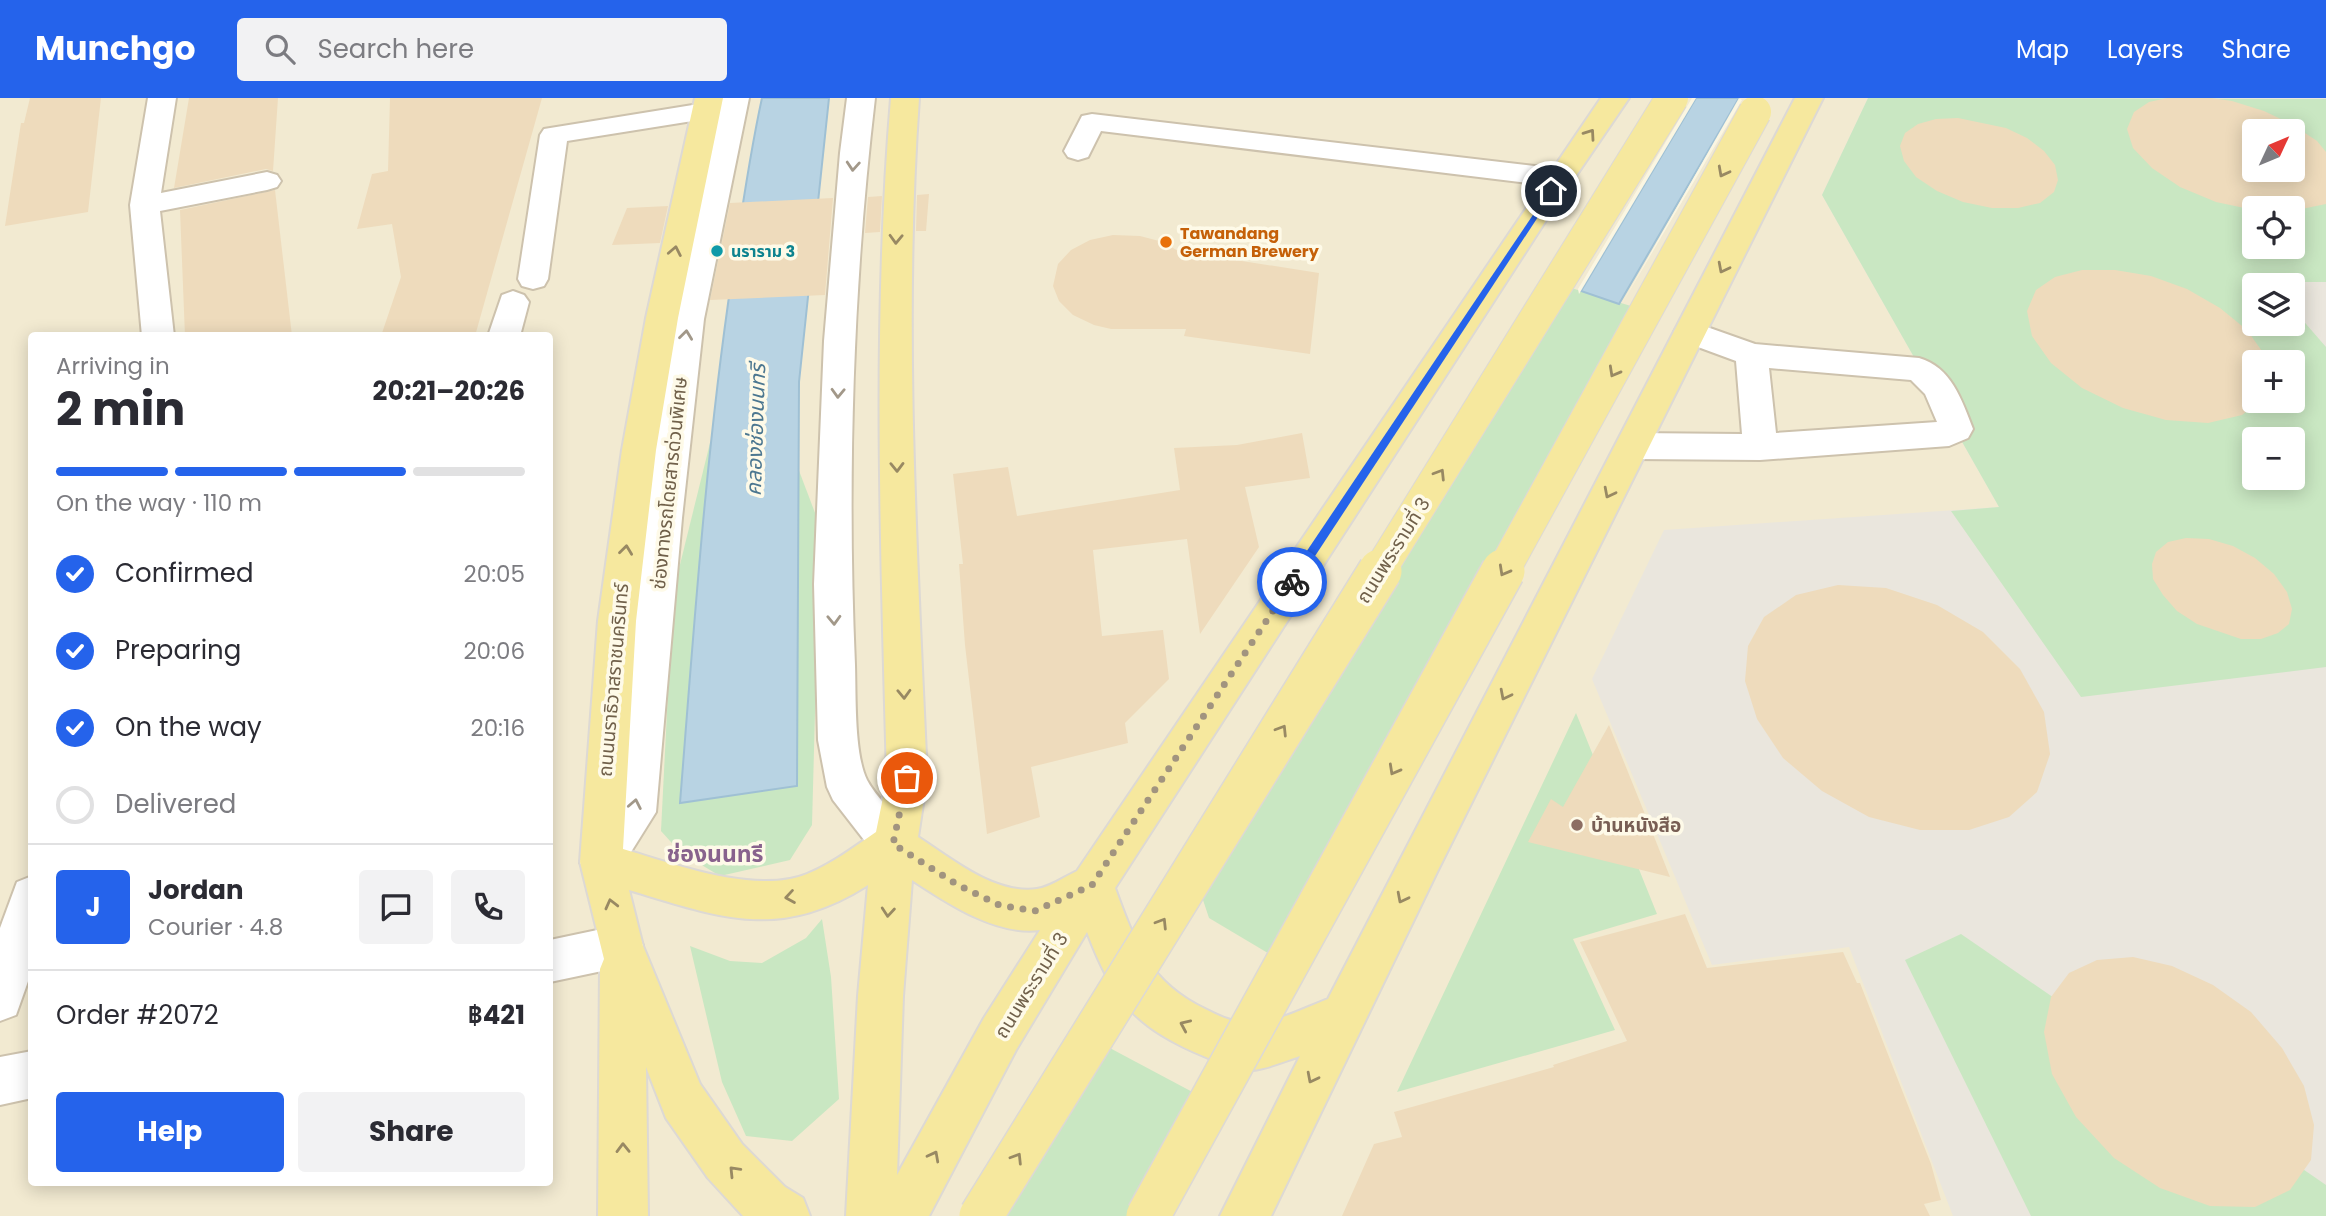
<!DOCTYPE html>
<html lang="en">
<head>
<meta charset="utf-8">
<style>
  :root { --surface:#fff; --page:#f2f2f3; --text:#2b2b33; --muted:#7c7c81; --line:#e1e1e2; --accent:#2563eb }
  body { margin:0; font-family:Poppins,"Noto Sans Thai",sans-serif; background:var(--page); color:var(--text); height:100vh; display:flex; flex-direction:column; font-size:26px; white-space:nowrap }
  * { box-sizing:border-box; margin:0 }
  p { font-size:23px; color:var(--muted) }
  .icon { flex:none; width:38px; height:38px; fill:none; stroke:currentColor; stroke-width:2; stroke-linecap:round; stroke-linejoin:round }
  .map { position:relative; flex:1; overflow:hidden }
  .panel { position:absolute; left:28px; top:234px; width:525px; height:854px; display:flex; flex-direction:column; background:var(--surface); border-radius:7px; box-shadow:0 4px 18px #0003 }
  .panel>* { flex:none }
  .needle { width:46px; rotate:46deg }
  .fabs { position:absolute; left:2242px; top:21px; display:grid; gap:14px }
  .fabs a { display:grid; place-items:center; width:63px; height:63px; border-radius:7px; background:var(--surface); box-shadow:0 4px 18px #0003; font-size:35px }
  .pin { position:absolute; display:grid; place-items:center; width:60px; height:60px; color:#fff; margin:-30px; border:4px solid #fff; border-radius:50%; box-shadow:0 2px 7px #0007 }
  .courier { position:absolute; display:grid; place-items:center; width:70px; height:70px; margin:-35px; border:5px solid #2563eb; border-radius:50%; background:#fff; color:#222; box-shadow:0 2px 9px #0007 }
  .overview em { font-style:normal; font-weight:700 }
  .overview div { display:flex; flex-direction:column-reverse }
  .overview { display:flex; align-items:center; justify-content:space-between; height:119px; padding:0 28px }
  h1 { font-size:46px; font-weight:700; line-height:52px }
  .bar { display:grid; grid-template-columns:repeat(4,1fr); gap:10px 7px; align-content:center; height:84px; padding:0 28px }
  .bar i { height:9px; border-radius:5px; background:var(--line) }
  .bar .on { background:var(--accent) }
  .bar p { grid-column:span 4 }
  .line { display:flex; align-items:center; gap:18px; padding:0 28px; border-top:2px solid var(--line) }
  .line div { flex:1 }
  .round { display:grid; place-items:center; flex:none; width:74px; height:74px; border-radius:7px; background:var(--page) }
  ol { padding:0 28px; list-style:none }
  li { display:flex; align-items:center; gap:21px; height:77px }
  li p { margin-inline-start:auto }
  li .icon { padding:7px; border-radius:50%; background:var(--accent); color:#fff; stroke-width:4 }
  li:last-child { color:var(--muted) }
  li i { width:38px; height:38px; border:4px solid var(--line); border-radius:50% }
  .button { display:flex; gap:14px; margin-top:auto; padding:14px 28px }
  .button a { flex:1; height:80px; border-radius:7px; background:var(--accent); color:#fff; font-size:28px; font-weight:700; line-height:80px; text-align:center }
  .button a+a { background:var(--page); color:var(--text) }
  header { display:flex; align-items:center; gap:42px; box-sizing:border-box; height:98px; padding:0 35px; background:var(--accent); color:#fff }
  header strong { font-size:33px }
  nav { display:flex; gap:38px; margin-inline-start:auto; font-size:24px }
  .search { width:490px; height:63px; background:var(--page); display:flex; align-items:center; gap:18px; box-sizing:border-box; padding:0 24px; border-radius:7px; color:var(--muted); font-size:26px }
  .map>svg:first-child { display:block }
  .residential { fill:#f2ead1; fill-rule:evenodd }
  .industrial { fill:#eae6dd; fill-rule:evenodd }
  .green { fill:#c9e7c2; fill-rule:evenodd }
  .water { fill:#b8d3e3; stroke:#9fc0d4; stroke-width:2 }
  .pier { fill:#fbf6e2 }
  .building { fill:#eedbbc; fill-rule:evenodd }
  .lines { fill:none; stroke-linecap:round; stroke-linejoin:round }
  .minor-casing { stroke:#cdc2ad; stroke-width:4 }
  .major-casing { stroke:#ddd9d4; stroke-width:4 }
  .minor { fill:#fff; fill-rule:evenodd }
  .major { fill:#f6e89e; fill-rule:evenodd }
  .major-bridge-far1-casing { stroke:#ddd9d4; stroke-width:34; stroke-linecap:butt }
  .major-bridge-casing { stroke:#ddd9d4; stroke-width:46; stroke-linecap:butt }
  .major-bridge-far1 { stroke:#f6e89e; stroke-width:32 }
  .major-bridge { stroke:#f6e89e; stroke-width:43 }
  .oneway { stroke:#988963 }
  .oneway2 { stroke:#a29889 }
  .route { fill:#2563eb }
  .done { stroke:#a1947f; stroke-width:7; stroke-dasharray:0 12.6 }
  .food-dot { fill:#e8710a; stroke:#fefae8; stroke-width:2.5 }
  .culture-dot { fill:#0f9aa8; stroke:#fefae8; stroke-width:2.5 }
  .education-dot { fill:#8d6e63; stroke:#fefae8; stroke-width:2.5 }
  .labels { text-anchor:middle; stroke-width:7; stroke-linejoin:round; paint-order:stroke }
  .far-food-label { font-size:16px; font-weight:bold; fill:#c56008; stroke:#fefae8; text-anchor:start }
  .far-culture-label { font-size:16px; font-weight:bold; fill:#0d838f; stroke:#fefae8; text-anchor:start }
  .street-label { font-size:19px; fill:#70604a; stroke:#fefae8 }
  .education-label { font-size:19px; font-weight:bold; fill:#785e54; stroke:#fefae8; text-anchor:start }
  .water-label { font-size:21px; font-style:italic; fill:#4c7790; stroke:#fefae8 }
  .quarter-label { font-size:23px; font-weight:bold; fill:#88628d; stroke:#fefae8 }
</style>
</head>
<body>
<header>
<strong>Munchgo</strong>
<div class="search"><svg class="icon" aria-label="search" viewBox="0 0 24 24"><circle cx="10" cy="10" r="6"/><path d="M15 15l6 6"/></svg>Search here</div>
<nav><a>Map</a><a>Layers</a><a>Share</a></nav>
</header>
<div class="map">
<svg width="2326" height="1118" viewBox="0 0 2326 1118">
  <rect width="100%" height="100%" fill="#fbf6e2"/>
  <path class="residential" d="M0,0H2326V1118H0ZM2254,33H2292V72H2254ZM2254,110H2292V149H2254ZM2254,187H2292V226H2254ZM32,238H550V1085H32ZM2254,264H2292V303H2254ZM2254,341H2292V380H2254Z"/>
  <path class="industrial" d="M1868,0H2326V1118H1953L1849,849L1712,867L1592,581L1664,432L1999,409L1822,97ZM2254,33H2292V72H2254ZM2254,110H2292V149H2254ZM2254,187H2292V226H2254ZM2254,264H2292V303H2254ZM2254,341H2292V380H2254Z"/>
  <g class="green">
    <path d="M1868,0L2326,1V184H2270L2272,187H2254V226H2292L2293,211L2326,249V569L2081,599L1951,413L1999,409L1822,97ZM2254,33H2292V72H2254ZM2254,110H2292V149H2254ZM2254,264H2292V303H2254ZM2254,341H2292V380H2254Z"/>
    <polygon points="1568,189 1654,215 1293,870 1209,820 1195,778"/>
    <polygon points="710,345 798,370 820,428 812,727 790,762 720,778 680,754 661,733 673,495"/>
    <polygon points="1576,615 1657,816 1573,841 1615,932 1397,994"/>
    <polygon points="822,821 831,879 839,1001 792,1043 746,1038 722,984 690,848 730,863 762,865 806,840"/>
    <polygon points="1961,836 2326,1087 2326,1118 2031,1118 1905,862"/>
    <polygon points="1091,940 1215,1006 1158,1118 992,1118"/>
  </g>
  <g class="water">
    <path d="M762,0H829L799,284L797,688L680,705C694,529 706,353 732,178C741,118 749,59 762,0Z"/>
    <polygon points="1696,0 1739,0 1619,206 1581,193"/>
  </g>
  <g class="pier">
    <polygon points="1692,0 1696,0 1579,196 1578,191"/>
    <polygon points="1739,0 1742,2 1620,209"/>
  </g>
  <g class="building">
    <polygon points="30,0 101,0 88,114 5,128 21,25 24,25"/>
    <polygon points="189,0 278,0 273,73 266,71 174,90"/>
    <polygon points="390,0 542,0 475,238 381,238 401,179 392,126 357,131 372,76 388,73"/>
    <path d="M2167,0H2211L2232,3L2264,13L2293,27L2317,43L2326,54V106L2292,113V110H2254V112L2216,104L2180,89L2152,70L2133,50L2127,31L2134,14L2149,4ZM2254,33H2292V72H2254Z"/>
    <polygon points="1958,20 2006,30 2027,40 2044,53 2055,67 2058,82 2054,94 2040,105 2018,110 1992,110 1963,104 1937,93 1916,79 1904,63 1900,48 1905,35 1918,26 1936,21"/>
    <polygon points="275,92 292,238 185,238 180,112"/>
    <polygon points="929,96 926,133 916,133 917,97"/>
    <polygon points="882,98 880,134 865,135 868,99"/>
    <polygon points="833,100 825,197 710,202 730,105"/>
    <polygon points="668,108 660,145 612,147 627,110"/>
    <polygon points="1113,137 1140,138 1163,144 1178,153 1319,175 1310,256 1184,238 1186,231 1111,231 1094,227 1073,217 1059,203 1053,188 1058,166 1071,152 1090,142"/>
    <polygon points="2082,172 2115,172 2151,178 2187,191 2220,210 2247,232 2264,256 2266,264 2254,264 2254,303 2260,303 2242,317 2208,325 2166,322 2123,310 2082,290 2051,265 2032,238 2027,213 2036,192 2055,179"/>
    <polygon points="1302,335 1310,380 1245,389 1259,449 1200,536 1187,441 1093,452 1102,538 1163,532 1169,581 1125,625 1128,645 1031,669 1040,719 987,736 965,547 959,466 963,466 953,376 1008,369 1017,418 1180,392 1174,350 1237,347"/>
    <polygon points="2186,440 2209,441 2233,448 2255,460 2274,476 2287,494 2292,511 2289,526 2278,535 2261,541 2241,541 2197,526 2177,513 2163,497 2153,481 2152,466 2156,454 2168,444"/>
    <polygon points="1838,487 1886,490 1937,507 1983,534 2020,571 2044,614 2050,656 2037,694 2009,719 1969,732 1920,732 1869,719 1822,693 1783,660 1757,621 1745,583 1748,548 1764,519 1796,497"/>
    <polygon points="1609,627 1655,741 1670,779 1528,744 1551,701 1563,709"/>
    <polygon points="1685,816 1707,870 1843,854 1857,885 1860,885 1931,1066 1941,1102 1924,1106 1930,1118 1342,1118 1374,1046 1402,1039 1394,1014 1554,969 1553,967 1627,943 1580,844"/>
    <polygon points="2133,859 2172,868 2213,887 2251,914 2282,950 2304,988 2314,1027 2311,1062 2290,1092 2255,1109 2210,1108 2160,1090 2114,1060 2076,1019 2052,976 2044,934 2051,899 2069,875 2097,862"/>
  </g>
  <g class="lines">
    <g class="minor-casing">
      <g id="minor">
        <polygon points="148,0 176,0 161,95 267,74 277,77 281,83 277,89 267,92 160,113 174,238 142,238 130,107"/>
        <polygon points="721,0 749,0 704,221 682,420 656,714 616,778 601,784 586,778 580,764 586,750 615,709 646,420 672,221 719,13 715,19 705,21 567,43 548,181 544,188 533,191 522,188 518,181 540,37 544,31 705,5 715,7 719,13"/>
        <path d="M847,0H875C853,186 847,380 855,567C856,597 854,656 867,682C880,706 903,721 914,746L908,760L893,765L878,760L833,702L827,689L818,642L814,486L824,243L840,55Z"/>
        <polygon points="1092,16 1560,71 1570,74 1574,80 1570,86 1560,89 1101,33 1088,59 1078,62 1068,59 1064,53 1082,18"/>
        <polygon points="513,193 524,197 529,204 520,238 488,238 502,197"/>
        <path d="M1690,223L1755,246L1919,260C1951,269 1962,302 1973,331L1968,340L1949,348L1760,362L1633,361L1621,357L1616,348L1621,339L1633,335L1742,336L1736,263L1679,242L1674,234L1679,226ZM1769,270L1911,282L1925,296L1937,324L1776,335Z"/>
        <polygon points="32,778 32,872 16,917 0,923 0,830 17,784"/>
        <polygon points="621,827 637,833 643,848 637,863 621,869 550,884 550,842"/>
        <polygon points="32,953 32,1000 0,1007 0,959"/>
      </g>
    </g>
    <g class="major-casing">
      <path id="major" d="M695,0H723L678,220L656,352L636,523L623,751C674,766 756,797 807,776C832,766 854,749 876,734L887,680C881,453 872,227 891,0H919C903,227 917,453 927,680L918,739C951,760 994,797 1037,791C1051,789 1064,779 1077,773L1601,0H1629L1554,110L1115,790C1135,845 1149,884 1205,911C1219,918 1235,926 1251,925C1277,925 1304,910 1328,901L1795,0H1823L1437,774L1271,1118H1220L1300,958C1285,963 1269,970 1253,972C1237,973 1220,965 1206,959C1136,930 1114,904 1087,834L1016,952L929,1118H846L858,898L868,787C779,843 722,820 629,792L643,848L700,986L742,1046L785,1089L803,1100L810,1118H743L708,1080L666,1020L646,969L648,1118H598L600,871L604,861L580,764L598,523L622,352L646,220ZM912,782C947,805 996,838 1040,832L984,920L897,1077L903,898Z"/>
    </g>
    <use href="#minor" class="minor"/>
    <use href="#major" class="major"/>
    <g class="major-bridge-far1-casing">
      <g id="major-bridge-far1">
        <polyline points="1378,475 1672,0"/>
        <polyline points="1502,475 1755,14"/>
      </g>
    </g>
    <g class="major-bridge-casing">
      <g id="major-bridge">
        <polyline points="981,1118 1380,473"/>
        <polyline points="1148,1118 1503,473"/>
      </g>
    </g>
    <use href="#major-bridge-far1" class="major-bridge-far1"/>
    <use href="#major-bridge" class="major-bridge"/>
  </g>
  <defs><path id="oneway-chevron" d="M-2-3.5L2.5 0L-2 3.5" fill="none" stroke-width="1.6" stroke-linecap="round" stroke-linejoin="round" transform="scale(1.75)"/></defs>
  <g class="oneway">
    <use href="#oneway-chevron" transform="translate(1590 36) rotate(-55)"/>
    <use href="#oneway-chevron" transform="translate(1723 74) rotate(118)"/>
    <use href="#oneway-chevron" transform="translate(896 141) rotate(92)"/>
    <use href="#oneway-chevron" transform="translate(675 153) rotate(-79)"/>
    <use href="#oneway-chevron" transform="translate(1723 170) rotate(117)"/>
    <use href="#oneway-chevron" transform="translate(1614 274) rotate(119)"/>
    <use href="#oneway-chevron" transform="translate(897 369) rotate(89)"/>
    <use href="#oneway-chevron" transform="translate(1440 376) rotate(-58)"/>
    <use href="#oneway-chevron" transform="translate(1609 395) rotate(117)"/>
    <use href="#oneway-chevron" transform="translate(626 452) rotate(-83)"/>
    <use href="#oneway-chevron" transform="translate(1504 473) rotate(119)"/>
    <use href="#oneway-chevron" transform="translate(904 596) rotate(88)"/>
    <use href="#oneway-chevron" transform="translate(1505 597) rotate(117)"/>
    <use href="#oneway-chevron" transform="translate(1282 632) rotate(-58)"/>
    <use href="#oneway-chevron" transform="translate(1394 672) rotate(119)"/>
    <use href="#oneway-chevron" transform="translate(790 799) rotate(171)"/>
    <use href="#oneway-chevron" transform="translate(1402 800) rotate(117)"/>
    <use href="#oneway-chevron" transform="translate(611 806) rotate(-104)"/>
    <use href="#oneway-chevron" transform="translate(888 814) rotate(95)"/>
    <use href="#oneway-chevron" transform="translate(1162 825) rotate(-58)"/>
    <use href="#oneway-chevron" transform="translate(1185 927) rotate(-156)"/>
    <use href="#oneway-chevron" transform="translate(1312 980) rotate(117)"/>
    <use href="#oneway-chevron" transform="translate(623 1050) rotate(-91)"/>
    <use href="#oneway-chevron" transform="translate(934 1058) rotate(-62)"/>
    <use href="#oneway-chevron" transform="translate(1017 1060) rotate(-58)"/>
    <use href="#oneway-chevron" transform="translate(734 1073) rotate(-134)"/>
  </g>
  <g class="oneway2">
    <use href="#oneway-chevron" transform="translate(853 68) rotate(94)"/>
    <use href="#oneway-chevron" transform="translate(686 237) rotate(-83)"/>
    <use href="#oneway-chevron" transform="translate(838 295) rotate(92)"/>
    <use href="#oneway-chevron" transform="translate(834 522) rotate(88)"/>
    <use href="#oneway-chevron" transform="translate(635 706) rotate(-79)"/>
  </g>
  <polygon class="route" points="1551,90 1555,93 1296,487 1288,487 1288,481"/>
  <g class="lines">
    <polyline class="done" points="907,680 893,746 958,787 999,807 1035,813 1092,787 1292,484"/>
  </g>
  <circle class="food-dot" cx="1166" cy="144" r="7"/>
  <circle class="culture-dot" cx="717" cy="153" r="7"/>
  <circle class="education-dot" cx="1577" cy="727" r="7"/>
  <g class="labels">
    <g class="far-food-label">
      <text x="1180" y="141">Tawandang<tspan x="1180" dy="18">German Brewery</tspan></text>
    </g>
    <g class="far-culture-label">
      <text x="731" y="159">นราราม 3</text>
    </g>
    <g class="street-label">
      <text transform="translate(669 385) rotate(-84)" y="7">ช่องทางรถโดยสารด่วนพิเศษ</text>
      <text transform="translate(1393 452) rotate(-58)" y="7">ถนนพระรามที่ 3</text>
      <text transform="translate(613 582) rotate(-85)" y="7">ถนนนราธิวาสราชนครินทร์</text>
      <text transform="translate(1031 887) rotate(-58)" y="7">ถนนพระรามที่ 3</text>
    </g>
    <g class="education-label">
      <text x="1591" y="734">บ้านหนังสือ</text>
    </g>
    <g class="water-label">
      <text transform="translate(756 332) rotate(-88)" y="7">คลองช่องนนทรี</text>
    </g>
    <g class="quarter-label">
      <text x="715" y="764">ช่องนนทรี</text>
    </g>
  </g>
</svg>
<div class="fabs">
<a><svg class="needle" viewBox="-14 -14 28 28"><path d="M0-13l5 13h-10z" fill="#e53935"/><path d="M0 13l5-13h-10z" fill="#7c7c81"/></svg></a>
<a><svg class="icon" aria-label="locate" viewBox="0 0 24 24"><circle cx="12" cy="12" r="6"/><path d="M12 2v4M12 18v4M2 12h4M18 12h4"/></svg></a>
<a><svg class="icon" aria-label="layers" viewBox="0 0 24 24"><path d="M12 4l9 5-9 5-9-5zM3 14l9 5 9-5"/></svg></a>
<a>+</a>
<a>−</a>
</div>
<div class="pin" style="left:907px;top:680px;background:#ea580c"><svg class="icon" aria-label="bag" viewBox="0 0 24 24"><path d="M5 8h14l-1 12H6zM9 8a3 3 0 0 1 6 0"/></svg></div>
<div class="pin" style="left:1551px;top:93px;background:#1f2937"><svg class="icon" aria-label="home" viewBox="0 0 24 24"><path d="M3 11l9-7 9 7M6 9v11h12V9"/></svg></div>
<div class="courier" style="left:1292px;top:484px"><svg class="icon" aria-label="bike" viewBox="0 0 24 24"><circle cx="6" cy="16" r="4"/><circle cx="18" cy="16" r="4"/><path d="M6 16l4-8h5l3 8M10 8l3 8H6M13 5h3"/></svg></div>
<section class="panel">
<div class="overview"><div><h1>2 min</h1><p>Arriving in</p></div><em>20:21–20:26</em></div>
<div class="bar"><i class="on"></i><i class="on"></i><i class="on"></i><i></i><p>On the way · 110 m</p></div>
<ol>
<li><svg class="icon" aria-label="check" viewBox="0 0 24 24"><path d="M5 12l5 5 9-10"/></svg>Confirmed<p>20:05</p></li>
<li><svg class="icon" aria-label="check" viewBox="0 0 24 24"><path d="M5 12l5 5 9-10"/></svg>Preparing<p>20:06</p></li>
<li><svg class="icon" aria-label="check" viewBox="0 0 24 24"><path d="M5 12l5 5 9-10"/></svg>On the way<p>20:16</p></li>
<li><i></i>Delivered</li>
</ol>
<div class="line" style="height:126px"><b class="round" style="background:var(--accent);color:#fff">J</b><div><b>Jordan</b><p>Courier · 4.8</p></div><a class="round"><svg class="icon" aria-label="chat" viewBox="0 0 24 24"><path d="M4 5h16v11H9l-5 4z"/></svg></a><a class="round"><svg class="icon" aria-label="phone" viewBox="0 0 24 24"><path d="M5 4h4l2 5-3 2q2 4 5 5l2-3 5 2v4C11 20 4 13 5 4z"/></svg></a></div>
<div class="line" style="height:91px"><div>Order #2072</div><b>฿421</b></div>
<div class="button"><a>Help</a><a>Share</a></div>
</section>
</div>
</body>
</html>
